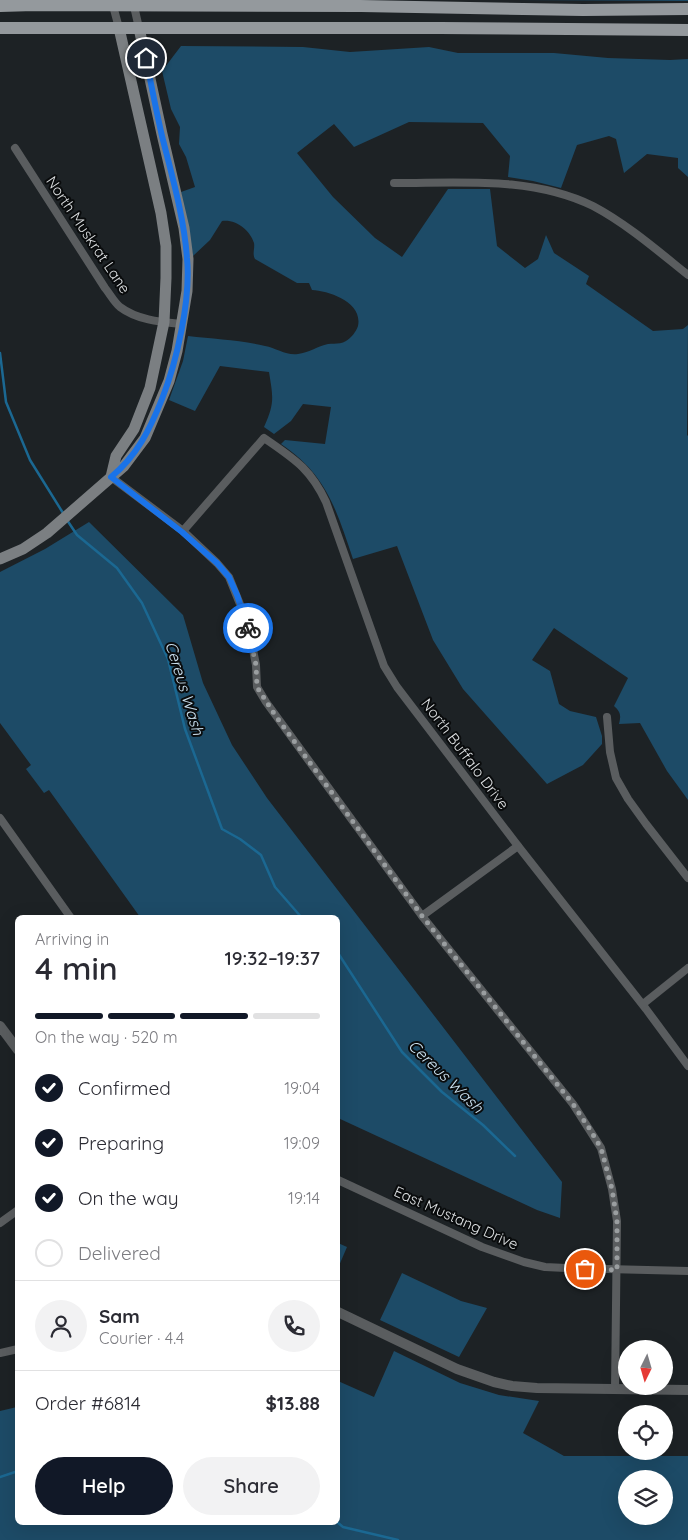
<!DOCTYPE html>
<html lang="en">
<head>
<meta charset="utf-8">
<style>
  :root { --surface:#fff; --page:#f2f2f3; --text:#2b2b33; --muted:#7c7c81; --line:#e1e1e2; --accent:#111827 }
  body { margin:0; font-family:Quicksand,sans-serif; background:var(--page); color:var(--text); height:100vh; display:flex; flex-direction:column; font-size:19px; white-space:nowrap }
  * { box-sizing:border-box; margin:0 }
  p { font-size:16px; color:var(--muted) }
  .icon { flex:none; width:28px; height:28px; fill:none; stroke:currentColor; stroke-width:2; stroke-linecap:round; stroke-linejoin:round }
  .map { position:relative; flex:1; overflow:hidden }
  .side { position:absolute; left:15px; top:915px; width:325px; height:610px; display:flex; flex-direction:column; background:var(--surface); border-radius:8px; box-shadow:0 5px 20px #0002 }
  .side>* { flex:none }
  .needle { width:32px; rotate:185deg }
  .buttons { position:absolute; left:618px; top:1340px; display:grid; gap:10px }
  .buttons a { display:grid; place-items:center; width:55px; height:55px; border-radius:50%; background:var(--surface); box-shadow:0 5px 20px #0002; font-size:25px }
  .pin { position:absolute; display:grid; place-items:center; width:42px; height:42px; color:#fff; margin:-21px; border:2px solid #fff; border-radius:50%; box-shadow:0 1px 5px #0007 }
  .courier { position:absolute; display:grid; place-items:center; width:50px; height:50px; margin:-25px; border:4px solid #1a73e8; border-radius:50%; background:#fff; color:#222; box-shadow:0 1px 6px #0007 }
  .summary em { font-style:normal; font-weight:600 }
  .summary div { display:flex; flex-direction:column-reverse }
  .summary { display:flex; align-items:center; justify-content:space-between; height:85px; padding:0 20px }
  h1 { font-size:32px; font-weight:600; line-height:38px }
  .bar { display:grid; grid-template-columns:repeat(4,1fr); gap:8px 5px; align-content:center; height:60px; padding:0 20px }
  .bar i { height:6px; border-radius:4px; background:var(--line) }
  .bar .current { background:var(--accent) }
  .bar p { grid-column:span 4 }
  .line { display:flex; align-items:center; gap:12px; padding:0 20px; border-top:1px solid var(--line) }
  .line div { flex:1 }
  .round { display:grid; place-items:center; flex:none; width:52px; height:52px; border-radius:26px; background:var(--page) }
  ol { padding:0 20px; list-style:none }
  li { display:flex; align-items:center; gap:15px; height:55px }
  li p { margin-inline-start:auto }
  li .icon { padding:5px; border-radius:50%; background:var(--accent); color:#fff; stroke-width:4 }
  li:last-child { color:var(--muted) }
  li i { width:28px; height:28px; border:2px solid var(--line); border-radius:50% }
  .cta { display:flex; gap:10px; margin-top:auto; padding:10px 20px }
  .cta a { flex:1; height:58px; border-radius:30px; background:var(--accent); color:#fff; font-size:20px; font-weight:600; line-height:58px; text-align:center }
  .cta a+a { background:var(--page); color:var(--text) }
  .map>svg:first-child { display:block }
  .green { fill:#1d4b67; fill-rule:evenodd }
  .lines { fill:none; stroke-linecap:round; stroke-linejoin:round }
  .stream { stroke:#1b6892; stroke-width:2.5 }
  .minor { stroke:#5a5d5f; stroke-width:8 }
  .tertiary { stroke:#5a5d5f; stroke-width:10 }
  .secondary { stroke:#7b7f82; stroke-width:11 }
  .primary { stroke:#94999d; stroke-width:12 }
  .done { stroke:#9a9ea0; stroke-width:5; stroke-dasharray:0 9 }
  .route { stroke:#1a73e8; stroke-width:6 }
  .labels { text-anchor:middle; stroke-width:4; stroke-linejoin:round; paint-order:stroke }
  .street-label { font-size:15px; fill:#dde0e2; stroke:#090b0c }
  .water-label { font-size:16px; font-style:italic; fill:#cae0ef; stroke:#090b0c }
</style>
</head>
<body>
<div class="map">
<svg width="688" height="1540" viewBox="0 0 688 1540">
  <rect width="100%" height="100%" fill="#1d2225"/>
  <g class="green">
    <polygon points="519,0 688,0 688,1"/>
    <path d="M181,46L303,47L350,52L429,47L458,53H554L608,58L670,60L688,59V177L678,168V158L647,154L624,173L616,139L609,136L577,145L561,188L533,181L508,177L510,156L483,123L409,122L354,147L334,124L297,153L333,197L375,238L402,257L448,189H490L497,246L525,268L538,259L546,235L554,253L589,276L586,284L653,331L683,329L688,325L687,435L688,436V800L667,771L640,723L619,724C621,716 621,712 614,706L628,678L554,628L532,660L550,671L559,704L570,711L596,717L602,736V744L583,765L547,784L463,689L433,640L397,546L353,559C336,509 327,475 281,444L285,440L325,444L331,407L303,404L291,421L274,434L264,427C275,403 273,397 269,372L220,366L195,411L169,400L183,361L188,336C214,339 240,340 265,346C276,348 287,356 298,354C308,353 318,346 328,344C334,343 340,345 346,341C351,338 356,332 358,326C363,302 329,291 312,290L309,283H297L255,259C252,253 255,249 254,243C250,230 236,219 222,221L210,240L193,256L181,192L195,187L186,157L179,144L180,127L171,109L162,71Z"/>
    <polygon points="89,522 183,615 203,683 232,745 267,798 562,1182 560,1218 537,1210 338,1118 338,918 140,917 49,790 44,793 26,769 31,765 0,723 0,572 45,549"/>
    <polygon points="338,1243 347,1247 338,1268"/>
    <polygon points="402,1273 461,1301 487,1308 459,1357 380,1320"/>
    <path d="M394,1351L460,1383L499,1395L539,1401L523,1433L564,1456H688V1540H0V1411L17,1407L18,1522H338V1381L374,1397ZM626,1479H664V1516H626Z"/>
  </g>
  <g class="lines">
    <g class="stream">
      <polyline points="0,353 6,402 30,460 63,513"/>
      <polyline points="67,520 77,535 117,568 142,603 168,659 185,729 222,829 240,839 261,855 275,887 302,918"/>
      <polyline points="338,953 402,1052 442,1092 483,1125 515,1156"/>
      <polyline points="0,1477 18,1471"/>
      <polyline points="337,1522 343,1527 398,1540"/>
    </g>
    <g class="minor">
      <polyline points="112,2 119,28"/>
      <polyline points="133,2 139,28"/>
      <path d="M15,148L105,288C110,294 114,302 120,307C137,320 161,322 181,324"/>
      <path d="M394,183C460,183 532,176 593,206C627,224 658,251 688,275"/>
      <polyline points="111,477 183,531 217,563 229,577 248,624 256,665 257,687 266,702 422,916 573,1104 601,1148 612,1189 617,1221 615,1390"/>
      <path d="M183,531L264,438C294,459 310,468 326,502L384,666L397,687L518,846L646,1009L688,1066"/>
      <polyline points="607,717 610,752 616,778 628,799 646,824 688,878"/>
      <polyline points="0,818 71,918"/>
      <polyline points="422,916 518,846"/>
      <polyline points="643,1004 688,968"/>
      <polyline points="338,1180 482,1247 524,1262 545,1267 566,1268 688,1271"/>
      <polyline points="0,1223 18,1210"/>
      <polyline points="0,1353 18,1349"/>
    </g>
    <g class="tertiary">
      <polyline points="0,1026 18,1050"/>
      <polyline points="338,1312 457,1369 494,1382 512,1386 537,1388 688,1390"/>
    </g>
    <g class="secondary">
      <polyline points="111,477 116,456 134,429 150,388 164,322 166,278 166,246 161,213 119,28"/>
      <polyline points="0,559 23,549 47,533 124,466 145,438 169,381 177,351 187,291 188,259 184,228 162,134 139,28"/>
    </g>
    <g class="primary">
      <polyline points="0,6 34,5 361,6 583,10 688,9"/>
      <polyline points="0,28 440,28 688,30"/>
    </g>
  </g>
  <g class="lines">
    <polyline class="done" points="248,628 256,665 257,687 275,715 422,916 573,1104 589,1128 601,1148 612,1189 617,1221 617,1270 585,1269"/>
    <path class="route" d="M146,58C151,84 156,110 162,136C172,176 184,217 187,258C191,299 177,361 162,399C150,429 137,456 111,477L182,532L217,563L229,577L237,595L248,628"/>
  </g>
  <g class="labels">
    <g class="street-label">
      <text transform="translate(88 235) rotate(56)" y="5">North Muskrat Lane</text>
      <text transform="translate(465 754) rotate(53)" y="5">North Buffalo Drive</text>
      <text transform="translate(456 1218) rotate(24)" y="5">East Mustang Drive</text>
    </g>
    <g class="water-label">
      <text transform="translate(185 688) rotate(73)" y="6">Cereus Wash</text>
      <text transform="translate(446 1076) rotate(44)" y="6">Cereus Wash</text>
    </g>
  </g>
</svg>
<div class="buttons">
<a><svg class="needle" viewBox="-14 -14 28 28"><path d="M0-13l5 13h-10z" fill="#e53935"/><path d="M0 13l5-13h-10z" fill="#7c7c81"/></svg></a>
<a><svg class="icon" aria-label="locate" viewBox="0 0 24 24"><circle cx="12" cy="12" r="6"/><path d="M12 2v4M12 18v4M2 12h4M18 12h4"/></svg></a>
<a><svg class="icon" aria-label="layers" viewBox="0 0 24 24"><path d="M12 4l9 5-9 5-9-5zM3 14l9 5 9-5"/></svg></a>
</div>
<div class="pin" style="left:585px;top:1269px;background:#ea580c"><svg class="icon" aria-label="bag" viewBox="0 0 24 24"><path d="M5 8h14l-1 12H6zM9 8a3 3 0 0 1 6 0"/></svg></div>
<div class="pin" style="left:146px;top:58px;background:#1f2937"><svg class="icon" aria-label="home" viewBox="0 0 24 24"><path d="M3 11l9-7 9 7M6 9v11h12V9"/></svg></div>
<div class="courier" style="left:248px;top:628px"><svg class="icon" aria-label="bike" viewBox="0 0 24 24"><circle cx="6" cy="16" r="4"/><circle cx="18" cy="16" r="4"/><path d="M6 16l4-8h5l3 8M10 8l3 8H6M13 5h3"/></svg></div>
<section class="side">
<div class="summary"><div><h1>4 min</h1><p>Arriving in</p></div><em>19:32–19:37</em></div>
<div class="bar"><i class="current"></i><i class="current"></i><i class="current"></i><i></i><p>On the way · 520 m</p></div>
<ol>
<li><svg class="icon" aria-label="check" viewBox="0 0 24 24"><path d="M5 12l5 5 9-10"/></svg>Confirmed<p>19:04</p></li>
<li><svg class="icon" aria-label="check" viewBox="0 0 24 24"><path d="M5 12l5 5 9-10"/></svg>Preparing<p>19:09</p></li>
<li><svg class="icon" aria-label="check" viewBox="0 0 24 24"><path d="M5 12l5 5 9-10"/></svg>On the way<p>19:14</p></li>
<li><i></i>Delivered</li>
</ol>
<div class="line" style="height:90px"><a class="round"><svg class="icon" aria-label="person" viewBox="0 0 24 24"><circle cx="12" cy="8" r="4"/><path d="M4 21q1-7 8-7t8 7"/></svg></a><div><b>Sam</b><p>Courier · 4.4</p></div><a class="round"><svg class="icon" aria-label="phone" viewBox="0 0 24 24"><path d="M5 4h4l2 5-3 2q2 4 5 5l2-3 5 2v4C11 20 4 13 5 4z"/></svg></a></div>
<div class="line" style="height:65px"><div>Order #6814</div><b>$13.88</b></div>
<div class="cta"><a>Help</a><a>Share</a></div>
</section>
</div>
</body>
</html>
